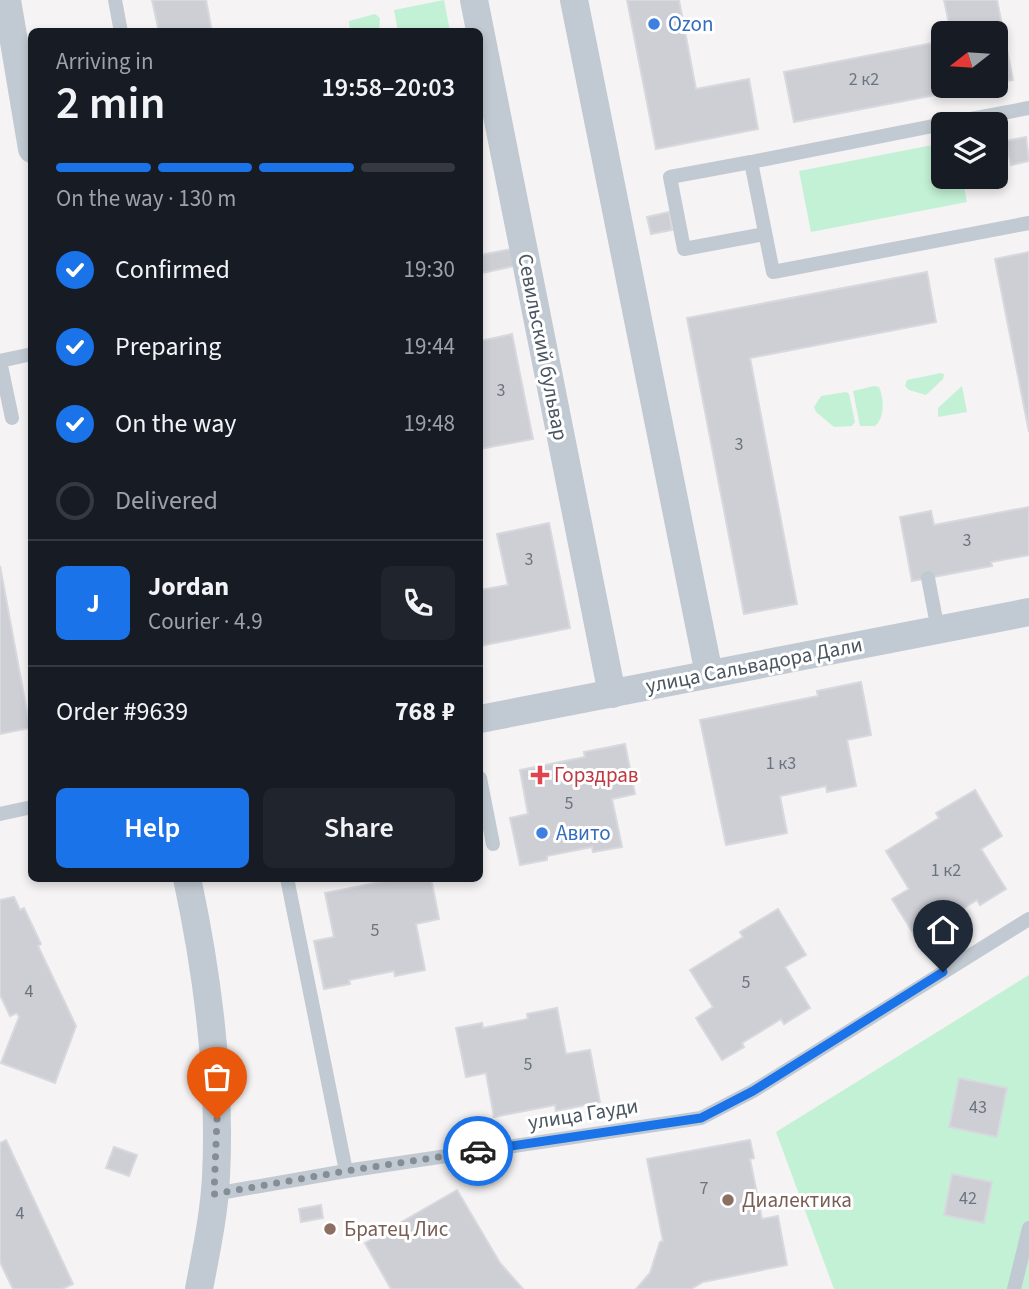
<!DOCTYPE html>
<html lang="en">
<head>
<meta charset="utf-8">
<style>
  :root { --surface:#171b24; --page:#20242c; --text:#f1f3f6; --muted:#9ea1a6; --line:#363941; --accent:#1a73e8 }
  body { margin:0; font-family:"Source Sans 3",sans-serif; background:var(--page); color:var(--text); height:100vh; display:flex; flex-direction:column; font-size:26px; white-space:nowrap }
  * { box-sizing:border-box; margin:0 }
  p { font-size:23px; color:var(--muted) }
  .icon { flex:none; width:38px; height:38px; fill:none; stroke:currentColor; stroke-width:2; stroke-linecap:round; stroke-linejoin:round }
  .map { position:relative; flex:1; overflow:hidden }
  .details { position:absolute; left:28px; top:28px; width:455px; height:854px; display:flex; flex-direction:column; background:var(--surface); border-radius:10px; box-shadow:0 4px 10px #0003 }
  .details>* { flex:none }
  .needle { width:46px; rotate:253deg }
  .tools { position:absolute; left:931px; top:21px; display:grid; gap:14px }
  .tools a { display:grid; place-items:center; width:77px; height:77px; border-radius:10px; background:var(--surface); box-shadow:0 4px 10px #0003; font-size:35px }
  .pin { position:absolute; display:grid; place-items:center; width:60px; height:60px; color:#fff; margin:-72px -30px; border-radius:50% 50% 50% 0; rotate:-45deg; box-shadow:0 0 7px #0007 }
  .pin .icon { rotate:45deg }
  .courier { position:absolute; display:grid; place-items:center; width:70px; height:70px; margin:-35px; border:5px solid #1a73e8; border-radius:50%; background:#fff; color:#222; box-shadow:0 2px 9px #0007 }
  .head em { font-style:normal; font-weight:600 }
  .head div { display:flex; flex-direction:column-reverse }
  .head { display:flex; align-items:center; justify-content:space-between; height:119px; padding:0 28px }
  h1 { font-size:46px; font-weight:600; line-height:52px }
  .bar { display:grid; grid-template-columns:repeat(4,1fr); gap:10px 7px; align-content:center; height:84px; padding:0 28px }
  .bar i { height:9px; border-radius:5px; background:var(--line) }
  .bar .current { background:var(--accent) }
  .bar p { grid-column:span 4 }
  .line { display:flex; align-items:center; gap:18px; padding:0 28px; border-top:2px solid var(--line) }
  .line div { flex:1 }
  .round { display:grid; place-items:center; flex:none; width:74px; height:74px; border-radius:10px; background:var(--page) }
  ol { padding:0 28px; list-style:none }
  li { display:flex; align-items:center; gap:21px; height:77px }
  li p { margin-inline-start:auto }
  li .icon { padding:7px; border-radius:50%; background:var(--accent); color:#fff; stroke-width:4 }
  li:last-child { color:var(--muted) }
  li i { width:38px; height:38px; border:4px solid var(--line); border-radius:50% }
  .primary-button { display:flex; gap:14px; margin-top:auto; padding:14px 28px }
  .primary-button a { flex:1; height:80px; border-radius:10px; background:var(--accent); color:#fff; font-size:28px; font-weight:600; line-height:80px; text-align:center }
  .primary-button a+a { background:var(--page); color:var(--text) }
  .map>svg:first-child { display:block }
  .green { fill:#c3f1d5 }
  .building { fill:#cdcfd5; stroke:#d7d9de; stroke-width:2 }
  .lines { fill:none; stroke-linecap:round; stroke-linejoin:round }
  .lane { stroke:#c1cad2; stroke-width:14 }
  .street { stroke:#c1cad2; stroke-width:28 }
  .done { stroke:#868d94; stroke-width:7; stroke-dasharray:0 12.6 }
  .route { stroke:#1a73e8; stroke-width:9 }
  .shop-dot { fill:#3f7fe0; stroke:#fff; stroke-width:2.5 }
  .health-dot { fill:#e0444e; stroke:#fff; stroke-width:2.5 }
  .education-dot { fill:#8d6e63; stroke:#fff; stroke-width:2.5 }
  .labels { text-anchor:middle; stroke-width:6; stroke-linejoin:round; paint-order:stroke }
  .number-label { font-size:18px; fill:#6b747e }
  .shop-label { font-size:21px; fill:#366cbe; stroke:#fff; text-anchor:start }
  .street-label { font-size:21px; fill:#4a5661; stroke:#fff }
  .health-label { font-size:21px; fill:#be3a42; stroke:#fff; text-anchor:start }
  .education-label { font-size:21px; fill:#785e54; stroke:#fff; text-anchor:start }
</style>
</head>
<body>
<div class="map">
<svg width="1029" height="1289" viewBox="0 0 1029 1289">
  <rect width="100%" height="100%" fill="#f5f3f3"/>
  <g class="green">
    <polygon points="444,0 450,31 398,31 394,10"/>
    <polygon points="375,14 380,18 379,31 350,31 349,21"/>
    <polygon points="943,143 943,177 962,177 967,202 811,232 799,171"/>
    <polygon points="941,373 944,374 943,379 926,395 909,390 905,386 907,380"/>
    <path d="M874,386L879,387C884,399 885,417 875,426H860L853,391Z"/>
    <polygon points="962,386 967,412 938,417 938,408"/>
    <polygon points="846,392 849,394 855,422 852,426 834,427 816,412 814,407 821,396"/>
    <polygon points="1029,975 1029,1289 834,1289 776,1132"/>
  </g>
  <g class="building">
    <polygon points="152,0 206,0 212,32 159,32"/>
    <polygon points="627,0 679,0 696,89 749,79 758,129 656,149"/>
    <polygon points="944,0 997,0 1013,80 996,83 996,33 951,33"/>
    <polygon points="943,41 943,86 982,86 794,122 784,72"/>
    <polygon points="1026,137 1029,161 1011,165 1006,141"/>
    <polygon points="669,212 672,230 651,234 647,217"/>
    <polygon points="511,249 514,266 482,273 480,255"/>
    <polygon points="1029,252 1029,432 995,259"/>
    <polygon points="927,272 936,322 750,358 797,604 744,614 687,318"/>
    <polygon points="512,334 533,439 480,449 480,341"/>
    <polygon points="1029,507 1029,555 991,562 992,566 912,581 900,517 931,511 934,525"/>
    <polygon points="549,523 570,628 480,646 480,590 508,585 497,534"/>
    <polygon points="0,566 30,728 0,734"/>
    <polygon points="861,682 871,735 847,740 856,786 827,792 826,786 780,796 787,833 726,845 700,720 818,696 817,691"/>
    <polygon points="625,744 635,794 612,799 622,847 593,852 592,847 547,856 547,860 520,865 510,818 528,814 520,770 585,757 584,752"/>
    <polygon points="975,790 1002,836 981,849 1006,889 980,905 977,900 938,924 940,928 918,941 892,899 909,889 886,851 939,818 936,813"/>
    <polygon points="386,878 431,878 439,919 416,924 425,970 395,976 394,971 349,980 350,984 324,989 314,941 334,937 325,893 386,881"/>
    <polygon points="14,897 20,910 24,908 41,944 38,946 76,1026 55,1083 1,1063 19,1017 17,1013 10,1016 0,995 0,900"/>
    <polygon points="778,909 806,955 785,967 810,1008 784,1024 781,1019 765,1029 742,1043 744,1047 722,1060 696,1018 713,1007 690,970 743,937 740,932"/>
    <polygon points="557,1008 566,1054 590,1050 600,1102 556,1111 555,1105 494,1117 486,1073 466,1077 456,1028 482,1023 483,1028 528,1019 527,1014"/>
    <polygon points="959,1078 1007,1088 997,1137 949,1127"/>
    <polygon points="6,1140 73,1284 62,1289 13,1289 0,1262 0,1143"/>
    <polygon points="750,1140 754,1158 750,1159 762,1219 778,1216 787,1265 703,1282 691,1289 636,1289 650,1273 660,1242 663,1241 647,1159"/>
    <polygon points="114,1147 137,1155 129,1176 106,1168"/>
    <polygon points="952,1174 992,1182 984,1223 944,1215"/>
    <polygon points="457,1190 500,1263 523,1289 391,1289 365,1243"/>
    <polygon points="321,1205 323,1218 301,1222 299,1209"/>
  </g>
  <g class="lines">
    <g class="lane">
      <polyline points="115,0 121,32"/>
      <polyline points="944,124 1029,108"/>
      <polyline points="751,162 943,124"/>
      <polyline points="765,234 684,249 670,177 751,162 773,272 1029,223"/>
      <polyline points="12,418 0,361 32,354"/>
      <polyline points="928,578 938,630"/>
      <polyline points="480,778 493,844"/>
      <polyline points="0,814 32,807"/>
      <polyline points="287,878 346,1171 701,1118 753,1091 1029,919"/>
      <polyline points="214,1194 346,1171"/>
      <polyline points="1014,1289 1029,1228"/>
    </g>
    <g class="street">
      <polyline points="7,0 32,149"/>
      <polyline points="474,0 612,694"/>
      <polyline points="574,0 709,674"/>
      <polyline points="480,719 1029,612"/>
      <path d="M187,878C208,976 221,1077 216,1177C214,1215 206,1252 199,1289"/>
    </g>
  </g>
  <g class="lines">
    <polyline class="done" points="217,1119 214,1194 346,1171 478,1151"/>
    <polyline class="route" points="478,1151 701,1118 753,1091 943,972"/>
  </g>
  <g class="shop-dot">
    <circle cx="654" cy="24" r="7"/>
    <circle cx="542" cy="833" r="7"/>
  </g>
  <path class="health-dot" d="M536.5 764.5h7v7h7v7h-7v7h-7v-7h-7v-7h7z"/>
  <g class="education-dot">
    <circle cx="728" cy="1200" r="7"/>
    <circle cx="330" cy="1229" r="7"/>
  </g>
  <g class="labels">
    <g class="number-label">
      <text x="864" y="85">2 к2</text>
      <text x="501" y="396">3</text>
      <text x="739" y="450">3</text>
      <text x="967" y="546">3</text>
      <text x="529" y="565">3</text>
      <text x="781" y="769">1 к3</text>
      <text x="569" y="809">5</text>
      <text x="946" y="876">1 к2</text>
      <text x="375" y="936">5</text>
      <text x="746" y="988">5</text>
      <text x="29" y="997">4</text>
      <text x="528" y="1070">5</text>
      <text x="978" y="1113">43</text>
      <text x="704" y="1194">7</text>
      <text x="968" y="1204">42</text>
      <text x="20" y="1219">4</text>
    </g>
    <g class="shop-label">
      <text x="668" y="31">Ozon</text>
      <text x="556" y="840">Авито</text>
    </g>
    <g class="street-label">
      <text transform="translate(543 347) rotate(79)" y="7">Севильский бульвар</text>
      <text transform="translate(754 665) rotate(-11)" y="7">улица Сальвадора Дали</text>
      <text transform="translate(583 1114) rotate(-9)" y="7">улица Гауди</text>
    </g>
    <g class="health-label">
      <text x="554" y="782">Горздрав</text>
    </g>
    <g class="education-label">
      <text x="742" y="1207">Диалектика</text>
      <text x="344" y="1236">Братец Лис</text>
    </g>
  </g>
</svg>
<div class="tools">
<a><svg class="needle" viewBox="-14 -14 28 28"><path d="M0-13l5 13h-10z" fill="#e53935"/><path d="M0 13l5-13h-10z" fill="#9ea1a6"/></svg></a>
<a><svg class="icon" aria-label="layers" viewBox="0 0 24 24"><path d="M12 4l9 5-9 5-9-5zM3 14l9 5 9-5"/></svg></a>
</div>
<div class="pin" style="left:217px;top:1119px;background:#ea580c"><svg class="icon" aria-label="bag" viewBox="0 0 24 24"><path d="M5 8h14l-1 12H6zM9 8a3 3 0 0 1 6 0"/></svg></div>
<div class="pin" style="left:943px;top:972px;background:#1f2937"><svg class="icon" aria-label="home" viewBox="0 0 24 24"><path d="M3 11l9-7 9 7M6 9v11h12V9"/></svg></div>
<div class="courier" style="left:478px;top:1151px"><svg class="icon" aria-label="car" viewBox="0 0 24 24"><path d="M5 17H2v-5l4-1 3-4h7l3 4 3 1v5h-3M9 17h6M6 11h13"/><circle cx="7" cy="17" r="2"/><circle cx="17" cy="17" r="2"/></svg></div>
<section class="details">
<div class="head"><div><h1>2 min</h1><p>Arriving in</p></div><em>19:58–20:03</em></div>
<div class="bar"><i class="current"></i><i class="current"></i><i class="current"></i><i></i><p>On the way · 130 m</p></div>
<ol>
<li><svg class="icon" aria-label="check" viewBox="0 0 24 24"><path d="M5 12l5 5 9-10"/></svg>Confirmed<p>19:30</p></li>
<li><svg class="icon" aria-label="check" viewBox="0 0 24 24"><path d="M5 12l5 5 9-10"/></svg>Preparing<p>19:44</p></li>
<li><svg class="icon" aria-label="check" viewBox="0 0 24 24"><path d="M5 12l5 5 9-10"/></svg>On the way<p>19:48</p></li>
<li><i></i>Delivered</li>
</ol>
<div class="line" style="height:126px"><b class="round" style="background:var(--accent);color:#fff">J</b><div><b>Jordan</b><p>Courier · 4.9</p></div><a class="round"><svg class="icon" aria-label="phone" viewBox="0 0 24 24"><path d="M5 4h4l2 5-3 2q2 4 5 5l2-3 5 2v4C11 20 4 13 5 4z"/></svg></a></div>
<div class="line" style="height:91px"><div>Order #9639</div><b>768 ₽</b></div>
<div class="primary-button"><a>Help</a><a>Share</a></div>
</section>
</div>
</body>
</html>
